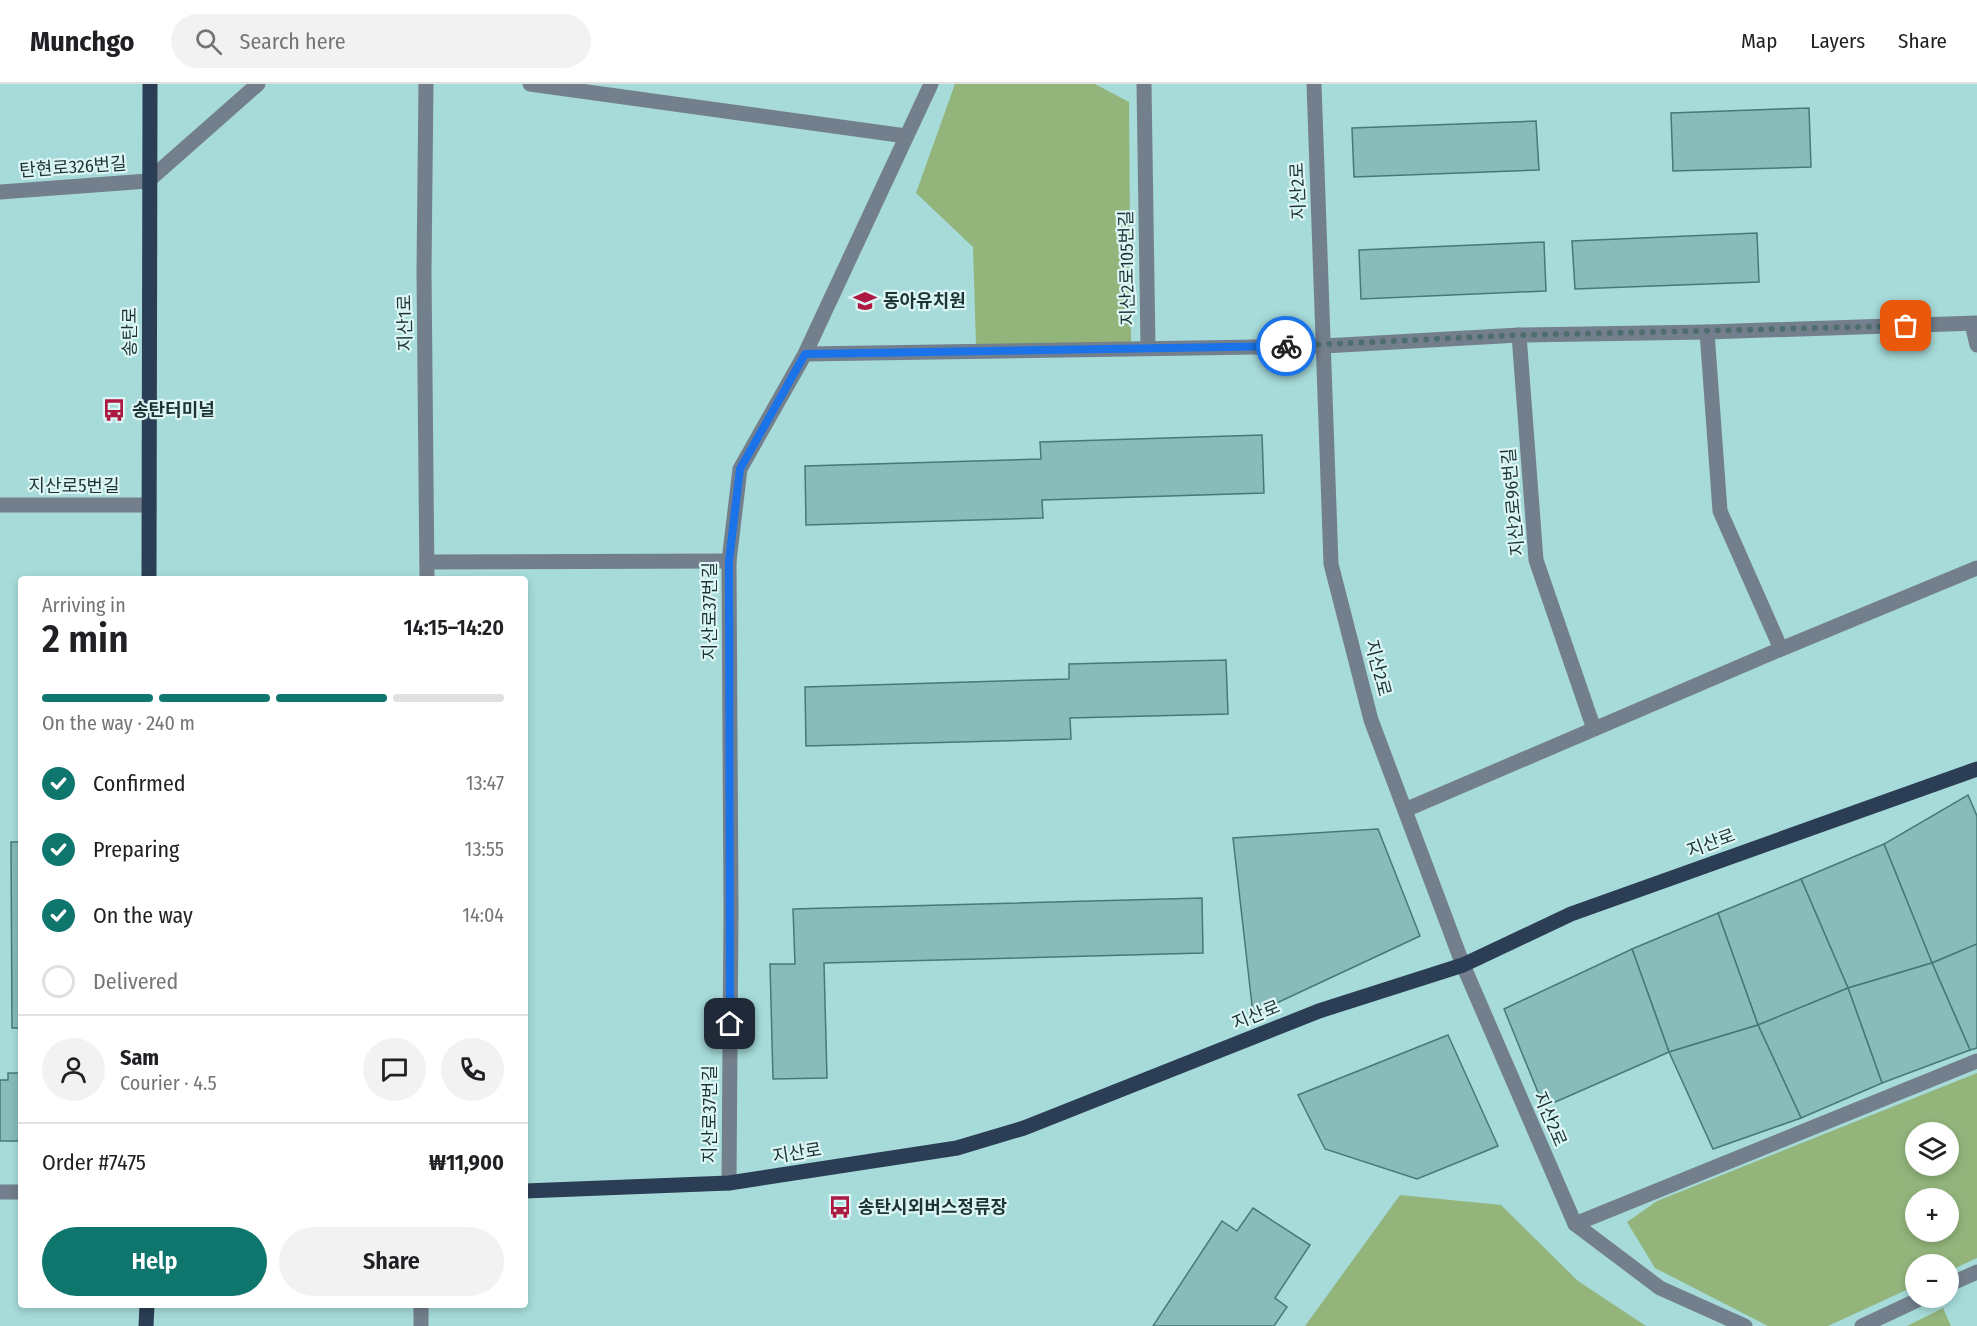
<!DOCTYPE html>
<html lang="en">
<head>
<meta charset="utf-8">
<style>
  :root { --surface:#fff; --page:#f2f2f2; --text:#202124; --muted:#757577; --line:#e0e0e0; --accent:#0f766e }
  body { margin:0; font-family:"Fira Sans Condensed","Noto Sans KR",sans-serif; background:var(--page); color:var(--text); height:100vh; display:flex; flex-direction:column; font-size:22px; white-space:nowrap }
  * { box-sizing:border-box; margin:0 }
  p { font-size:20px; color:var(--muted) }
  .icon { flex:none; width:33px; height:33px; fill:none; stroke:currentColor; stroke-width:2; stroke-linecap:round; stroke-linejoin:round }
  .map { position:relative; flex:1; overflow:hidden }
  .details { position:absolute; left:18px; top:492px; width:510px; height:732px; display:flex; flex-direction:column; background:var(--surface); border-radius:6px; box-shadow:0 3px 9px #0003 }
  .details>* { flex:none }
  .tools { position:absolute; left:1905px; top:1038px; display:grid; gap:12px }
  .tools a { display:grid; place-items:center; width:54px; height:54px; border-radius:50%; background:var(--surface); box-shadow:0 3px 9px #0003; font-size:30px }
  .pin { position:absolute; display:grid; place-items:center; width:51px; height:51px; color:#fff; margin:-26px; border-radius:12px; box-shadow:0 3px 9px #0006 }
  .courier { position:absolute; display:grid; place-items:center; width:60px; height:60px; margin:-30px; border:4px solid #1a73e8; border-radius:50%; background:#fff; color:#222; box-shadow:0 2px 8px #0007 }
  .overview em { font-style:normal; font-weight:600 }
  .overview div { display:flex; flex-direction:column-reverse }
  .overview { display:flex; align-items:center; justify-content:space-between; height:102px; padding:0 24px }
  h1 { font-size:39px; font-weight:600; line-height:45px }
  .bar { display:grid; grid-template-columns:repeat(4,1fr); gap:9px 6px; align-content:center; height:72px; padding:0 24px }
  .bar i { height:8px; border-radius:4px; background:var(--line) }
  .bar .on { background:var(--accent) }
  .bar p { grid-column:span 4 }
  .line { display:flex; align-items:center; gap:15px; padding:0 24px; border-top:2px solid var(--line) }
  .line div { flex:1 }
  .round { display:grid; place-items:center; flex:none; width:63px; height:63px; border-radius:32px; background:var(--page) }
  ol { padding:0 24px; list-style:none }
  li { display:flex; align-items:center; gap:18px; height:66px }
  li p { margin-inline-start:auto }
  li .icon { padding:6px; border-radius:50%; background:var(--accent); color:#fff; stroke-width:4 }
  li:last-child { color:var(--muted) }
  li i { width:33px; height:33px; border:3px solid var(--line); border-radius:50% }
  .button { display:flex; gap:12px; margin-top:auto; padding:12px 24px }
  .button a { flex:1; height:69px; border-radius:36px; background:var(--accent); color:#fff; font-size:24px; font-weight:600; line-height:69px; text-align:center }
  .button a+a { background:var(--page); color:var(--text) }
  header { display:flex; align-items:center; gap:36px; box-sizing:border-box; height:84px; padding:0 30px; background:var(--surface); border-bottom:2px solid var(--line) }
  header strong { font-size:28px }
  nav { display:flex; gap:33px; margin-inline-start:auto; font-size:21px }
  .search { width:420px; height:54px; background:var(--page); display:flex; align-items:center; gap:15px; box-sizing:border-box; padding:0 21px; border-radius:33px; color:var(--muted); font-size:22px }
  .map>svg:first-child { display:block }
  .green { fill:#93b57c; fill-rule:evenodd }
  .building { fill:#87bcba; stroke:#467978; stroke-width:1.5 }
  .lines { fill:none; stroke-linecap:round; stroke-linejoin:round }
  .minor { stroke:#747f8d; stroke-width:15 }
  .major { stroke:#2b3e55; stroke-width:15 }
  .done { stroke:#4e6e6d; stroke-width:6; stroke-dasharray:0 10.8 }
  .route { stroke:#1a73e8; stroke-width:8 }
  .labels { text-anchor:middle; stroke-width:4.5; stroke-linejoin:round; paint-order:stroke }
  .street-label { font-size:18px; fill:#1e3333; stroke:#dcf6f5 }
  .poi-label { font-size:18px; font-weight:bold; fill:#1e3333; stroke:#dcf6f5; text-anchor:start }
</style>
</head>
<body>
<header>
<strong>Munchgo</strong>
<div class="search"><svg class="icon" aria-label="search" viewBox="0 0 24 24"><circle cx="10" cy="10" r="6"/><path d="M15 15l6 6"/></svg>Search here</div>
<nav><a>Map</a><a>Layers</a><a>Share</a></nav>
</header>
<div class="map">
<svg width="1977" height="1242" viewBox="0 0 1977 1242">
  <rect width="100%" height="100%" fill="#a6dbd9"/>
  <g class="green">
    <polygon points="955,0 1095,0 1129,18 1131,258 976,262 973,163 916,109"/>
    <path d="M1977,989V1174L1949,1187L1948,1180H1916L1915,1202L1828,1242H1768L1655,1184L1627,1138L1657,1117ZM1948,1048V1082H1916V1048ZM1916,1114H1948V1148H1916Z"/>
    <polygon points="1400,1111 1501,1121 1578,1197 1646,1242 1305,1242"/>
    <polygon points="1943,1224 1951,1242 1907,1242"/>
  </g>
  <g class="building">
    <polygon points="1809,24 1811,83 1673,87 1671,29"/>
    <polygon points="1536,37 1539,86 1354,93 1352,44"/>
    <polygon points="1757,149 1759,198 1575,205 1572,157"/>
    <polygon points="1544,158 1546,207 1361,215 1359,166"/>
    <polygon points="1262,351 1264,409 1042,416 1043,434 806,441 805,382 1041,375 1040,358"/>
    <polygon points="1226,576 1228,630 1070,634 1071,655 806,662 805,603 1069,595 1069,580"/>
    <polygon points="1968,711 1977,732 1977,860 1932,879 1884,760"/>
    <polygon points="1378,745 1420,852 1253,930 1233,754"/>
    <polygon points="11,758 21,758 21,944 12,944"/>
    <polygon points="1884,760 1932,879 1848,904 1801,795"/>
    <polygon points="1801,795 1848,904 1758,941 1718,829"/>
    <polygon points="1202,814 1203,869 824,879 827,994 773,995 770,880 795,880 793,825"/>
    <polygon points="1718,829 1758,941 1669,968 1632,865"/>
    <polygon points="1977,860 1977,964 1970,966 1932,879"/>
    <polygon points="1632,865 1669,968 1544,1023 1504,925"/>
    <polygon points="1932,879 1970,966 1882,999 1848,904"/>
    <polygon points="1848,904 1882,999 1801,1034 1758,941"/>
    <polygon points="1758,941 1801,1034 1713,1065 1669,968"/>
    <polygon points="1448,951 1498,1062 1417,1095 1325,1065 1298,1011"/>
    <polygon points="8,989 21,989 21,1057 0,1057 0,996 8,996"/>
    <polygon points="1253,1124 1310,1161 1275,1214 1287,1223 1274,1242 1153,1242 1222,1137 1237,1147"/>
  </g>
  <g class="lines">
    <g class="minor">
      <polyline points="426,0 424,187 427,495"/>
      <polyline points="530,0 906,52"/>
      <polyline points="1144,0 1148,264"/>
      <polyline points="1314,0 1331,480 1371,636 1463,881 1575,1140 1660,1204 1745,1242"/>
      <polyline points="0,108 148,97 258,0"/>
      <polyline points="1972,240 1977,261"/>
      <polyline points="1707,248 1720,427 1781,565"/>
      <polyline points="1519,251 1536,476 1594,645"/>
      <polyline points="805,270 1324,262 1519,251 1707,248 1977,239"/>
      <polyline points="0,421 149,421"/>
      <polyline points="427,478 729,477"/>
      <polyline points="1405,726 1781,565 1977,484"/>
      <polyline points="729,1099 731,827 729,477 740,385 805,270 931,0"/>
      <polyline points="0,1108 21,1108"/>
      <polyline points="1575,1140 1977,977"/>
      <polyline points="1948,1201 1977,1188"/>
      <polyline points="421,1242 421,1221"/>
      <polyline points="1862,1242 1922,1214"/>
    </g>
    <g class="major">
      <polyline points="149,495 150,0"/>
      <polyline points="525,1107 729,1099 957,1064 1024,1044 1319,927 1463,881 1571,830 1977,685"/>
      <polyline points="146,1242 147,1221"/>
    </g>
  </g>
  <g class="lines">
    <polyline class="done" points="1286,262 1519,251 1906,242"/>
    <polyline class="route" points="730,940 729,477 740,385 805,270 1286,262"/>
  </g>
  <defs>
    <g id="school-bare" transform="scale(1.8)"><path d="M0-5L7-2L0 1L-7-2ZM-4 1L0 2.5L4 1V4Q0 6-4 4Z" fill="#ad1941" stroke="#dcf6f5" stroke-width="2.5" paint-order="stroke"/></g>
    <g id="bus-bare" transform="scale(1.8)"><path d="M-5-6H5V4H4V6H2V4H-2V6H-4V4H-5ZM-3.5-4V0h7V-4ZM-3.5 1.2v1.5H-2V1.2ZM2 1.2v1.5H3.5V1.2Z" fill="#ad1941" stroke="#dcf6f5" stroke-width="2.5" paint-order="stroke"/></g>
  </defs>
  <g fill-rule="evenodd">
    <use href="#school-bare" x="865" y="217"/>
    <use href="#bus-bare" x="114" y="326"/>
    <use href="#bus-bare" x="840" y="1123"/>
  </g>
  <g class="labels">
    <g class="street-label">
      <text transform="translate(73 83) rotate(-4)" y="6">탄현로326번길</text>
      <text transform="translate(1298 107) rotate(-92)" y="6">지산2로</text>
      <text transform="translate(1127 184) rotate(-91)" y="6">지산2로105번길</text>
      <text transform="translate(405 239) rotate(-91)" y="6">지산1로</text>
      <text transform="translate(130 248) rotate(-90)" y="6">송탄로</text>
      <text x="74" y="408">지산로5번길</text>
      <text transform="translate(1513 418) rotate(-95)" y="6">지산2로96번길</text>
      <text transform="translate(710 527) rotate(-90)" y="6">지산로37번길</text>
      <text transform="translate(1378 584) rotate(76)" y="6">지산2로</text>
      <text transform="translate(1711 759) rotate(-20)" y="6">지산로</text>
      <text transform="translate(1256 931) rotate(-22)" y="6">지산로</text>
      <text transform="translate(710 1030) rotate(-90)" y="6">지산로37번길</text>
      <text transform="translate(1550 1035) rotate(67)" y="6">지산2로</text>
      <text transform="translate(797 1069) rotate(-9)" y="6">지산로</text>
    </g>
    <g class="poi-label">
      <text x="883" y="223">동아유치원</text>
      <text x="132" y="332">송탄터미널</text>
      <text x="858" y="1129">송탄시외버스정류장</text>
    </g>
  </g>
</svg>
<div class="tools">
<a><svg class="icon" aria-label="layers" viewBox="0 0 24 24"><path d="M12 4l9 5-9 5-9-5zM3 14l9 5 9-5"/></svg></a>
<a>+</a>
<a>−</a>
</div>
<div class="pin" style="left:1906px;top:242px;background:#ea580c"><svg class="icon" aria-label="bag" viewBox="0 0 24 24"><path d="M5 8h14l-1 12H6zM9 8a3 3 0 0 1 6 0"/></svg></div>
<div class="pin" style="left:730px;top:940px;background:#1f2937"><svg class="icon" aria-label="home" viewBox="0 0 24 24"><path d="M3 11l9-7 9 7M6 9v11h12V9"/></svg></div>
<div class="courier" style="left:1286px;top:262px"><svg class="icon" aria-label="bike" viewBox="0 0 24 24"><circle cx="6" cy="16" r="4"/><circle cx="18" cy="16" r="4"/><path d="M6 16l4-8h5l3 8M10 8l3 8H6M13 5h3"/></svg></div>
<section class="details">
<div class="overview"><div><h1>2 min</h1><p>Arriving in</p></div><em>14:15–14:20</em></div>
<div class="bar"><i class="on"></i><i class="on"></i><i class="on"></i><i></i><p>On the way · 240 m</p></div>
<ol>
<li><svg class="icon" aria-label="check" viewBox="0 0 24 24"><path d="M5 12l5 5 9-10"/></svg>Confirmed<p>13:47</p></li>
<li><svg class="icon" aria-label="check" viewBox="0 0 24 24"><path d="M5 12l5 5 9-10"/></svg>Preparing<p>13:55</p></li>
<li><svg class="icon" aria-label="check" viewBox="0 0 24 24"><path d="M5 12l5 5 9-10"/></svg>On the way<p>14:04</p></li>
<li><i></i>Delivered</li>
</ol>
<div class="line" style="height:108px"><a class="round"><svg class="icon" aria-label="person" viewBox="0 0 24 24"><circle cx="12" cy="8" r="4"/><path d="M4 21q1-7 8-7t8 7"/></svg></a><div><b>Sam</b><p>Courier · 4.5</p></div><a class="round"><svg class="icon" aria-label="chat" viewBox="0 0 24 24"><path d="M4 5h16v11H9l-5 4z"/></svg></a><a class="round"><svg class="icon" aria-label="phone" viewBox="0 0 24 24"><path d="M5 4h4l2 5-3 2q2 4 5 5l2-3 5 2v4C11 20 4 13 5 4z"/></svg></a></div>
<div class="line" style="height:78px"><div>Order #7475</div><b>₩11,900</b></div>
<div class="button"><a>Help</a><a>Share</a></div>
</section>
</div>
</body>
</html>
